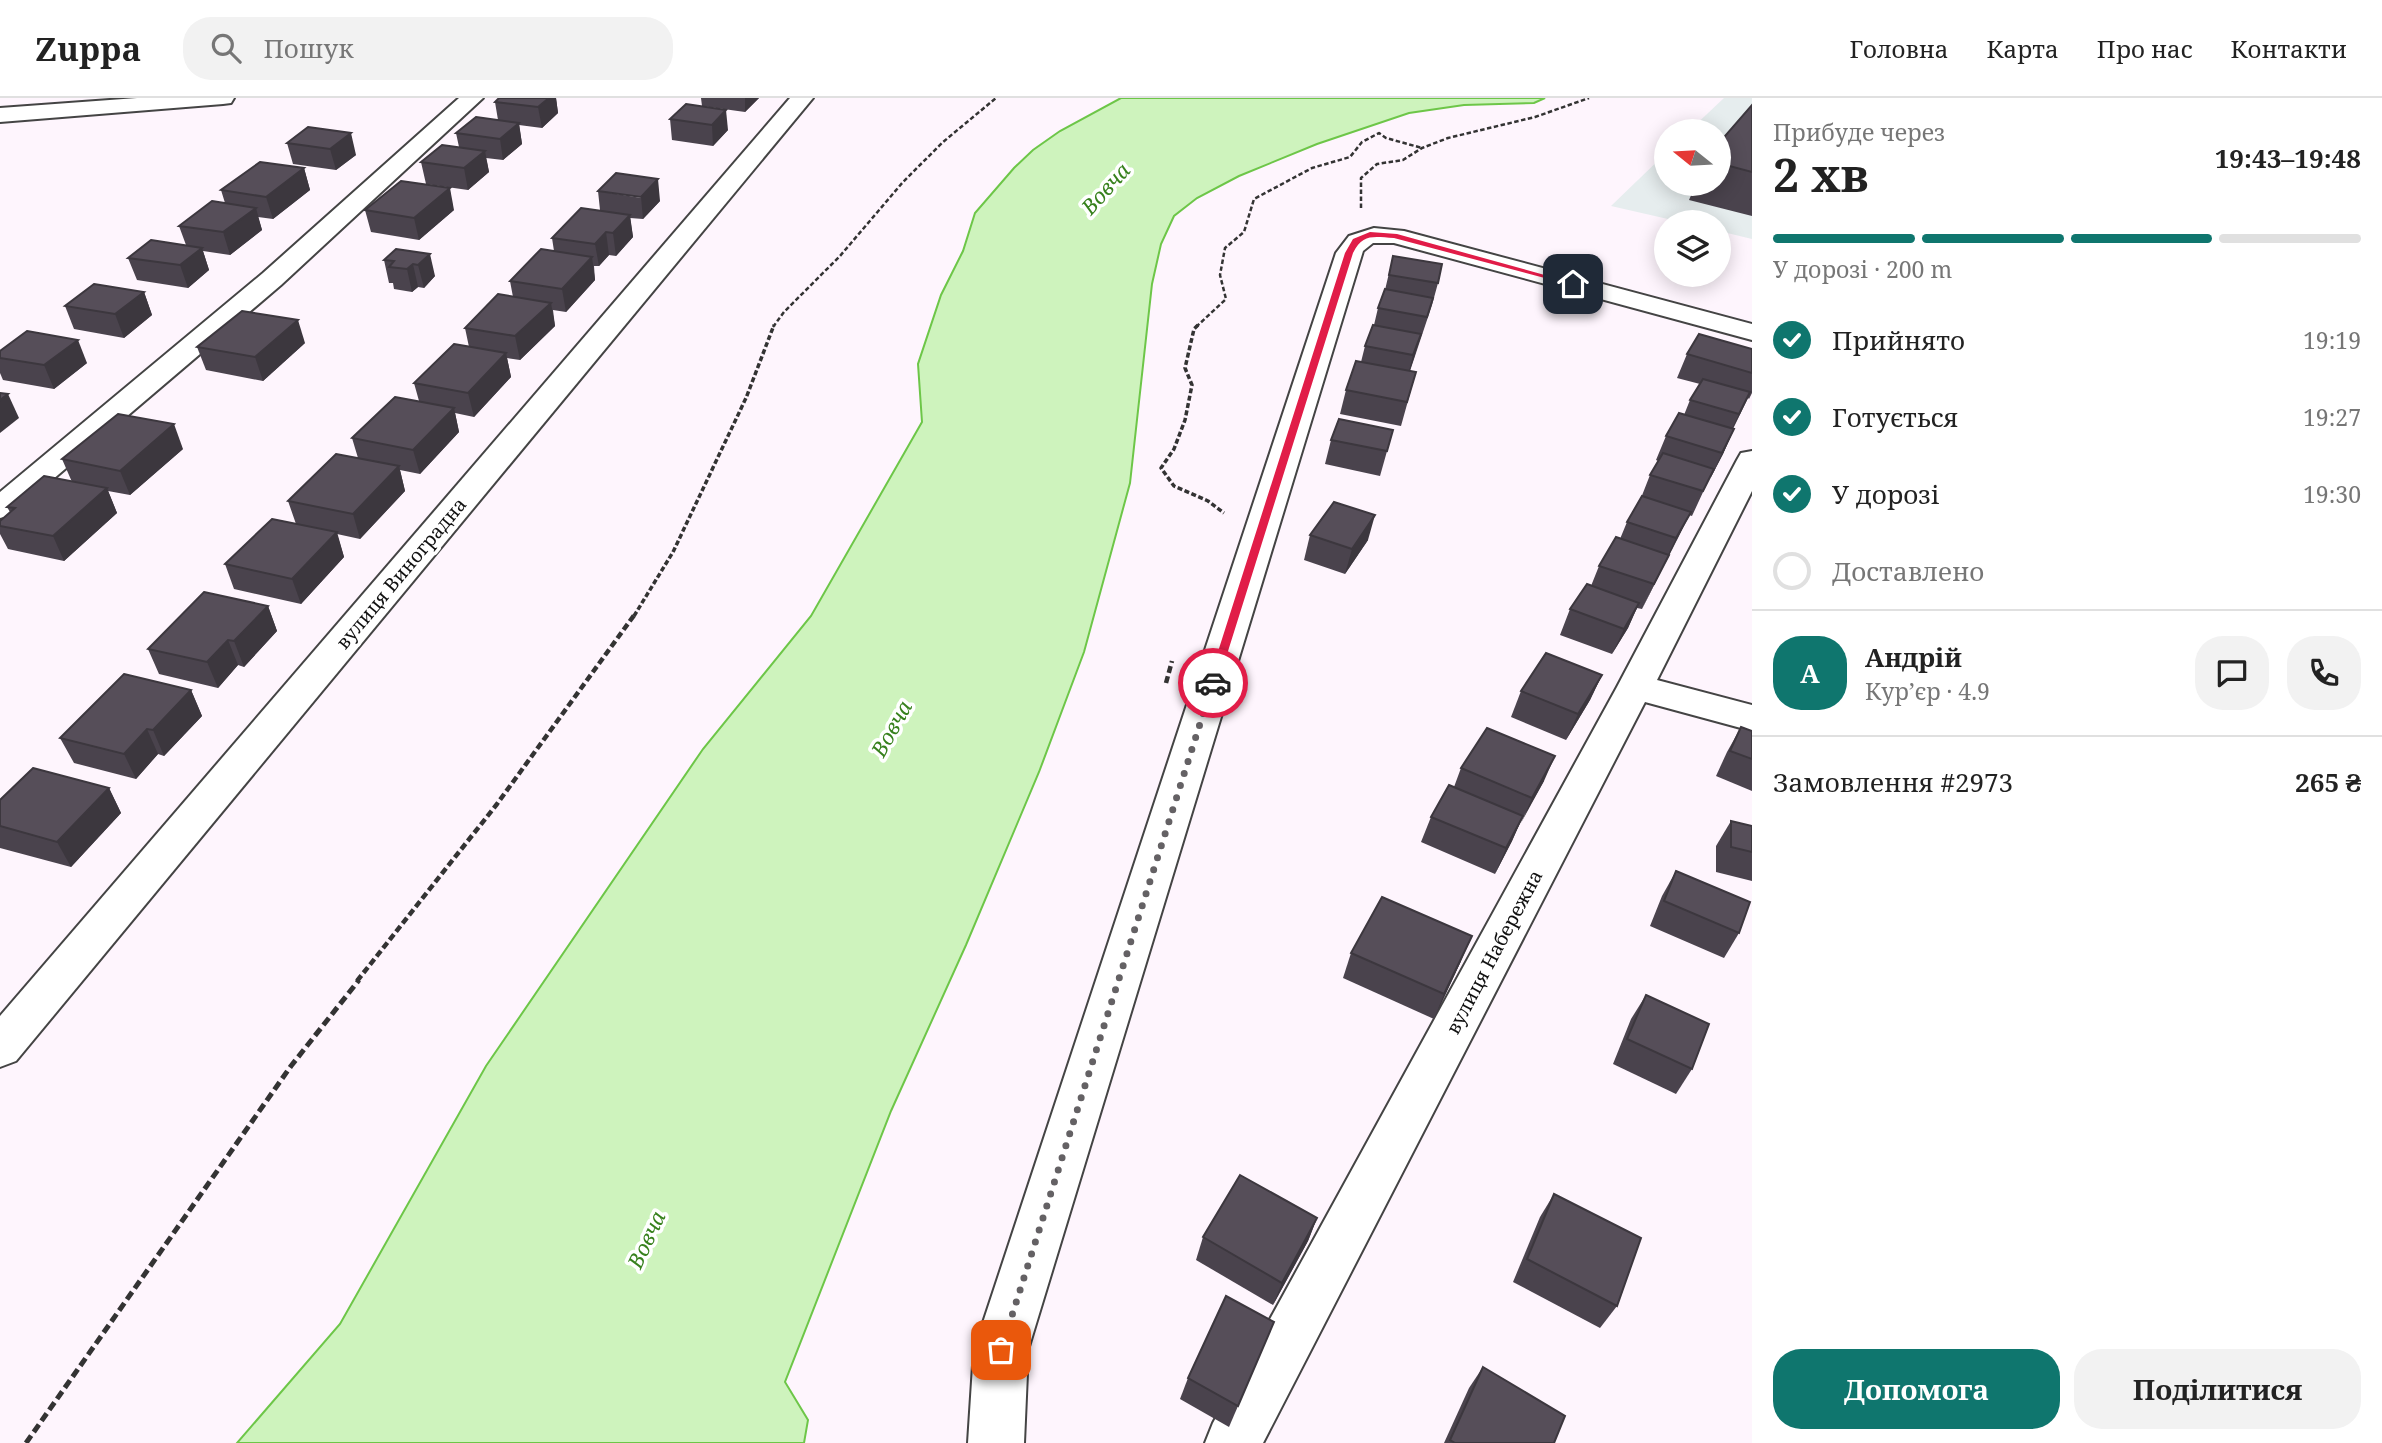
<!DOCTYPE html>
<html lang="uk">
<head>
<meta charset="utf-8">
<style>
  :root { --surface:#fff; --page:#f2f2f2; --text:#222; --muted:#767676; --line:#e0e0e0; --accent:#0f766e }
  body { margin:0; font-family:"Noto Serif",serif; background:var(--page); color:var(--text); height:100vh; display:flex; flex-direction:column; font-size:26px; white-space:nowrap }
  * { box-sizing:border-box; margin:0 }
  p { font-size:23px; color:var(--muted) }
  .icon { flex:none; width:38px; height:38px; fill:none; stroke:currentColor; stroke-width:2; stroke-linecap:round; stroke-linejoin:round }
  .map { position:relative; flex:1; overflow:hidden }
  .sheet { display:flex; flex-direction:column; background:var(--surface); width:630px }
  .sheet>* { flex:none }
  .needle { width:46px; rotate:288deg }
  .buttons { position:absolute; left:1654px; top:21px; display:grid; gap:14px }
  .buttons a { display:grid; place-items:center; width:77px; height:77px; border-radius:50%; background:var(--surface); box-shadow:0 4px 18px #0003; font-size:35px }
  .pin { position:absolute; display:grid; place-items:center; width:60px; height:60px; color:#fff; margin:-30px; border-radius:14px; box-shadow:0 4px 10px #0006 }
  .courier { position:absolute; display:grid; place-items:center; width:70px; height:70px; margin:-35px; border:5px solid #e11d48; border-radius:50%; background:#fff; color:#222; box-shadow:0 2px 9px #0007 }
  .summary em { font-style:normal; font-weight:700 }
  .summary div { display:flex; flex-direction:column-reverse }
  .summary { display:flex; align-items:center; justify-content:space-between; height:119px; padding:0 21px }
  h1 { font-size:46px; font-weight:700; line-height:52px }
  .bar { display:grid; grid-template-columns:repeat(4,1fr); gap:10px 7px; align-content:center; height:84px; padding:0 21px }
  .bar i { height:9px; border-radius:5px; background:var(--line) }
  .bar .active { background:var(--accent) }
  .bar p { grid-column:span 4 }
  .line { display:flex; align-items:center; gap:18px; padding:0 21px; border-top:2px solid var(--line) }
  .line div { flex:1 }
  .round { display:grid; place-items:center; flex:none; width:74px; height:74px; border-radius:28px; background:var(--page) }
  ol { padding:0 21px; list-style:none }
  li { display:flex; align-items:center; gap:21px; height:77px }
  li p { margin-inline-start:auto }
  li .icon { padding:7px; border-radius:50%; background:var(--accent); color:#fff; stroke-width:4 }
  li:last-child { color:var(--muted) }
  li i { width:38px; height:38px; border:4px solid var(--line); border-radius:50% }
  .button { display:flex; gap:14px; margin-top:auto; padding:14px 21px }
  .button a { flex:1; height:80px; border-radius:28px; background:var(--accent); color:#fff; font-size:28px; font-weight:700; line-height:80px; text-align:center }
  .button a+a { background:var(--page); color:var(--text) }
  header { display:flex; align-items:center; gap:42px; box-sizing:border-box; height:98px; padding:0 35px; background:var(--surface); border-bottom:2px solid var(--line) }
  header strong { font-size:33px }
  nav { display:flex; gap:38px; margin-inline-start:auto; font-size:24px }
  .search { width:490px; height:63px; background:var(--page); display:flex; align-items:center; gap:18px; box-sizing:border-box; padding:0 24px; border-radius:28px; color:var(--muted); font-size:26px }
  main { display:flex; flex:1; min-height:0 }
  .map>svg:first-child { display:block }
  .industrial { fill:#e6edee }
  .water { fill:#cef3bd; stroke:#6dc648; stroke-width:2 }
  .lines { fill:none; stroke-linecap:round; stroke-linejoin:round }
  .street-casing { stroke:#444; stroke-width:4 }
  .path-far3 { stroke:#333; stroke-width:2.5; stroke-dasharray:4.5 2.5; stroke-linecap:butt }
  .path-far2 { stroke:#333; stroke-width:3.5; stroke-dasharray:5 2.5; stroke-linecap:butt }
  .path-far1 { stroke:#333; stroke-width:4.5; stroke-dasharray:7 3.5; stroke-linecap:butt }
  .path { stroke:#333; stroke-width:5; stroke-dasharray:9 4.5; stroke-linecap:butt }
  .street { fill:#fff; fill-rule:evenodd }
  .wall { fill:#4a434d }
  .shaded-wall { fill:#3c373e }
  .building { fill:#564e59; stroke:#3c373e; stroke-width:2 }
  .route { fill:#e11d48 }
  .done { stroke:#646164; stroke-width:7; stroke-dasharray:0 12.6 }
  .labels { text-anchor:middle; stroke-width:7; stroke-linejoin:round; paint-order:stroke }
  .street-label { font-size:19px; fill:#111; stroke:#fff }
  .water-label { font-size:21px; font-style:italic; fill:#37811d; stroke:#fff }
</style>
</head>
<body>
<header>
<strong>Zuppa</strong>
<div class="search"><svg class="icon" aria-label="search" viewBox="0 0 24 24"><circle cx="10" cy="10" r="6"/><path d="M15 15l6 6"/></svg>Пошук</div>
<nav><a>Головна</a><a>Карта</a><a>Про нас</a><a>Контакти</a></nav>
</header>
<main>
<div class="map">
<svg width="1752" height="1345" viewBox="0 0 1752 1345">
  <rect width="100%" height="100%" fill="#fef5fd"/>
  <polygon class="industrial" points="1724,0 1752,0 1752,141 1719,133 1718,124 1681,124 1611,108 1666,55 1666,86 1718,86 1718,33 1689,33"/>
  <polygon class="water" points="1121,0 1545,0 1534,5 1464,7 1409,15 1317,46 1239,78 1197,100 1174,118 1161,146 1152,186 1130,385 1084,554 1039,674 966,847 891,1013 785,1284 808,1322 804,1345 237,1345 340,1226 486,968 703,651 811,518 922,324 918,266 941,197 963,153 975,115 1014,70 1033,52 1060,33"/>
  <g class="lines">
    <g class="street-casing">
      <g id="street">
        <polygon points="137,0 234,0 231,5 223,6 0,24 0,10"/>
        <polygon points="459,0 483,0 281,187 11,417 0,420 0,394 263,175"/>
        <polygon points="790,0 813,0 16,963 0,969 0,918"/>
        <polygon points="1374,130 1404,133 1752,226 1752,242 1394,145 1373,145 1363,153 1028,1252 1024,1345 968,1345 974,1252 1336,155 1349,138"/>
        <polygon points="1752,353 1752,393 1657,582 1752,607 1752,633 1645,604 1263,1345 1205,1345 1213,1325 1617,589 1737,362 1741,355"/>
      </g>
    </g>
    <g class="path-far3">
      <polyline points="1361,110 1361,80 1377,66 1403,62 1422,50 1448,40 1535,19 1589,0"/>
      <polyline points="773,229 784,214 840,158 903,84 943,44 996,0"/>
      <polyline points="1196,229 1226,201 1220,177 1225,150 1244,134 1254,101 1312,70 1350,59 1362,44 1379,35 1386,40 1422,50"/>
    </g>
    <g class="path-far2">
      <polyline points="1198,227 1194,231 1185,270 1192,287 1185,322 1174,351 1161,370 1174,388 1208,403 1224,415"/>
      <polyline points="634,518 673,454 746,300 774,227"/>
    </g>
    <g class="path-far1">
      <polyline points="1166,585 1172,563"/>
      <polyline points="357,883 497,706 635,516"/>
    </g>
    <polyline class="path" points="26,1345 291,968 359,882"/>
    <use href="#street" class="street"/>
  </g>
  <g class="wall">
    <polygon points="499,0 556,0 558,15 542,30 519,27 522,46 503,62 486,60 489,74 468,92 426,86 421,64 459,49 456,35 498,22 495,4"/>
    <polygon points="701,0 759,0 745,14 702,8"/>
    <polygon points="686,6 728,32 713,48 672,42 670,21"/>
    <polygon points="1752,7 1752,118 1689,102 1696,86 1718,86 1718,46"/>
    <polygon points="308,29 356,57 336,72 293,66 287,45"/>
    <polygon points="304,70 310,92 273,121 258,119 262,132 230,157 203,153 209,172 188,190 137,182 128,160 186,147 179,128 225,105 221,92"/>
    <polygon points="598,93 660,103 643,121 630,120 633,139 616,158 609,157 599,168 594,168 595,182 566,214 553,212 555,228 520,262 507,260 511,279 474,319 455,315 459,334 420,376 400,372 405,393 360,441 337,436 344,459 301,506 234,491 225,466 296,426 288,403 358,360 352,340 419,303 414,285 469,249 465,230 513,199 510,183 554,153 552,140 600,112"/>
    <polygon points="365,112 454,112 419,142 371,134"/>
    <polygon points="396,151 435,178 424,190 418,189 412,194 394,191 393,185 389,185 384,162"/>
    <polygon points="1393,158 1438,185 1432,207 1410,273 1416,274 1401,328 1340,316 1346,292 1361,264 1365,248 1374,227 1378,210 1385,192"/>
    <polygon points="144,194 152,217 124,240 74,231 65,208"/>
    <polygon points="305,245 263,283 206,272 197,249"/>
    <polygon points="1752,251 1752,295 1749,301 1748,300 1733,331 1734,331 1723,356 1711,379 1710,379 1692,418 1689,417 1642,511 1637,510 1628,530 1612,556 1560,537 1570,511 1591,488 1599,468 1620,441 1627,424 1641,400 1650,377 1658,363 1656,362 1666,338 1684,317 1690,302 1700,286 1677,280 1687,256"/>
    <polygon points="0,253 87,265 54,291 3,282 0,275"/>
    <polygon points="1393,332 1380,378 1325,366 1331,342"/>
    <polygon points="183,351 130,397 108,393 117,415 64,463 8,451 0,436 0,423 10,414 7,409 72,384 62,361"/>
    <polygon points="1310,437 1368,442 1345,476 1304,462"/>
    <polygon points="268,508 277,533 244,569 238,567 218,590 159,576 148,551"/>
    <polygon points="1602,577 1590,602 1566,642 1511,619 1521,593"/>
    <polygon points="191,592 202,618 164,658 158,656 136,681 74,665 60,640"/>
    <polygon points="1741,629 1752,633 1752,693 1716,678 1727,654"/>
    <polygon points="1461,670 1544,683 1520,725 1512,743 1495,776 1421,744 1431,719 1454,689"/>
    <polygon points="109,690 121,715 71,769 0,750 0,702"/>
    <polygon points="1731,723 1752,728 1752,783 1716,774 1716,748"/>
    <polygon points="1676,773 1739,835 1724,860 1650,828 1662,798"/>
    <polygon points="1351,855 1461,863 1434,921 1343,880"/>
    <polygon points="1646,897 1692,971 1676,996 1613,966 1631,921"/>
    <polygon points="1554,1096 1617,1208 1600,1230 1513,1184 1540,1119"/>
    <polygon points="1317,1120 1308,1143 1273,1207 1196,1162 1203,1139"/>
    <polygon points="1274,1224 1229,1329 1180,1301 1188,1280"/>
    <polygon points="1483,1269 1554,1345 1444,1345 1469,1290"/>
  </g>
  <g class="shaded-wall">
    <polygon points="549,0 556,0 558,15 542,30 538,9"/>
    <polygon points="745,0 759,0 745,14"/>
    <polygon points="726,12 728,32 713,48 712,27"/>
    <polygon points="519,25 522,46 503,62 500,41"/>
    <polygon points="351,35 356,57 336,72 330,51"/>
    <polygon points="485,53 489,74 468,92 464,70"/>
    <polygon points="304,70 310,92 273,121 266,99"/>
    <polygon points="658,81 660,103 643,121 641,99"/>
    <polygon points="450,90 454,112 419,142 414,120"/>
    <polygon points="256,110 262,132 230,157 223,134"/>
    <polygon points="630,117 633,139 616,158 613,135"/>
    <polygon points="606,134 609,157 599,168 595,146"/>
    <polygon points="202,150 209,172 188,190 180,167"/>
    <polygon points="430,156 435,178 424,190 418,167"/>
    <polygon points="592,159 595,182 566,214 562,191"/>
    <polygon points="413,166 418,189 412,194 407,171"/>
    <polygon points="144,194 152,217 124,240 115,216"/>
    <polygon points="551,205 555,228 520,262 515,238"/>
    <polygon points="298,222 305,245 263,283 255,259"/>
    <polygon points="1421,236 1414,260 1407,281 1413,257"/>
    <polygon points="78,242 87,265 54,291 44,267"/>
    <polygon points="506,255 511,279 474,319 468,295"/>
    <polygon points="1750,294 1739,318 1727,341 1739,316"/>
    <polygon points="8,296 19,320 0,335 0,302"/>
    <polygon points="454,310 459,334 420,376 413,352"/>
    <polygon points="174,326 183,351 130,397 120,373"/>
    <polygon points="1734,331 1723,356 1711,379 1722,355"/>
    <polygon points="399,368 405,393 360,441 353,416"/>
    <polygon points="107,390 117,415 64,463 53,438"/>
    <polygon points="1691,414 1679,438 1642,511 1676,440"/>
    <polygon points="1375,417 1368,442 1345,476 1352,451"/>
    <polygon points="337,434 344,459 301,506 292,481"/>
    <polygon points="1639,505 1628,530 1612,556 1624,531"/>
    <polygon points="268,508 277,533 244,569 234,543"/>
    <polygon points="228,542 238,567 218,590 207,564"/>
    <polygon points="1602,577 1590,602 1566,642 1578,616"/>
    <polygon points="191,592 202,618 164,658 153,632"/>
    <polygon points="147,631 158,656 136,681 124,656"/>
    <polygon points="1555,658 1544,683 1521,725 1532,700"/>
    <polygon points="109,690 121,715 71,769 57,744"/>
    <polygon points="1523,718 1512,743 1495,776 1506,750"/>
    <polygon points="1472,838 1461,863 1434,921 1444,896"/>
    <polygon points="1317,1120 1308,1143 1273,1207 1282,1185"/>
  </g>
  <g class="building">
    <polygon points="499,0 549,0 538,9 495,4"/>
    <polygon points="686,6 726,12 712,27 670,21"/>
    <polygon points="1752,7 1752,74 1718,65 1718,46"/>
    <polygon points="476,19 519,25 500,41 456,35"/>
    <polygon points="308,29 351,35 330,51 287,45"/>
    <polygon points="442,47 485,53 464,70 421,64"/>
    <polygon points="260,64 304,70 266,99 221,92"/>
    <polygon points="616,75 658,81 641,99 598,93"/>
    <polygon points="401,83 450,90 414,120 365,112"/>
    <polygon points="212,103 256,110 223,134 179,128"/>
    <polygon points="581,110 630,117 613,135 606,134 595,146 552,140"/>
    <polygon points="151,142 202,150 180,167 128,160"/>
    <polygon points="396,151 430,156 418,167 413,166 407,171 389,169 394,163 384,162"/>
    <polygon points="541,151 592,159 562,191 510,183"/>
    <polygon points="1393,158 1442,166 1438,185 1389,177"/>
    <polygon points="94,186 144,194 115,216 65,208"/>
    <polygon points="1385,191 1433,200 1427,219 1378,210"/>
    <polygon points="498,196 551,205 515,238 465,230"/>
    <polygon points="242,213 298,222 255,259 197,249"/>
    <polygon points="1373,227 1421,236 1413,257 1365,248"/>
    <polygon points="27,233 78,242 44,267 0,260 0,253"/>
    <polygon points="1699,236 1752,251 1752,275 1687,256"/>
    <polygon points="454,246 506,255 468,295 414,285"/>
    <polygon points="1356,263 1416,274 1407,304 1346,292"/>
    <polygon points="1703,281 1750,294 1739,316 1690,302"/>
    <polygon points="0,295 8,296 0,302"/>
    <polygon points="395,299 454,310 413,352 352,340"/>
    <polygon points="1679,315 1734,331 1722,355 1666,338"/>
    <polygon points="118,316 174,326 120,373 62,361"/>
    <polygon points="1339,321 1393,332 1387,353 1331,342"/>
    <polygon points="1663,355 1714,371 1703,393 1650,377"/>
    <polygon points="336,356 399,368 353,416 288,403"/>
    <polygon points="44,378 107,390 53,438 0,428 0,423 15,410 7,409"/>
    <polygon points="1642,398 1691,414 1676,440 1627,424"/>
    <polygon points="1334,404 1375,417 1352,451 1310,437"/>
    <polygon points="272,421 337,434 292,481 225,466"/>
    <polygon points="1616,439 1669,457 1654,486 1599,468"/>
    <polygon points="1587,486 1639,505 1624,531 1570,511"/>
    <polygon points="204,494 268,508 234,543 228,542 207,564 148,551"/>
    <polygon points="1546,555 1602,577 1578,616 1521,593"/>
    <polygon points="124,576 191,592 153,632 147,631 124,656 60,640"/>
    <polygon points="1741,629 1752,633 1752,661 1730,653"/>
    <polygon points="1487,630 1555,658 1532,700 1461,670"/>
    <polygon points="33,670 109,690 57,744 0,728 0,702"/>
    <polygon points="1449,687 1523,718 1506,750 1431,719"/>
    <polygon points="1731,723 1752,728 1752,754 1731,749"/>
    <polygon points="1676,773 1750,804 1739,835 1664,803"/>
    <polygon points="1382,799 1472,838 1444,896 1351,855"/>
    <polygon points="1646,897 1709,926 1692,971 1627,941"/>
    <polygon points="1240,1077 1317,1120 1282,1185 1203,1139"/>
    <polygon points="1554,1096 1641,1140 1617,1208 1527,1161"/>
    <polygon points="1226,1198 1274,1224 1238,1308 1188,1280"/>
    <polygon points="1483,1269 1565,1318 1554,1345 1455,1345 1450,1342"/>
  </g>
  <path class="route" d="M1370,134L1397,136L1577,186L1571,187L1394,140C1374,139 1363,135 1353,155L1218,585L1209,587L1208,585L1345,155L1353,141Z"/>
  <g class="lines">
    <polyline class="done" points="1001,1252 1213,585"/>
  </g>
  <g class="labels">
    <g class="street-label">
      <text transform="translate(401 475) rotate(-50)" y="7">вулиця Виноградна</text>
      <text transform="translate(1494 854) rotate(-62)" y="7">вулиця Набережна</text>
    </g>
    <g class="water-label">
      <text transform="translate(1106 91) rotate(-48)" y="7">Вовча</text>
      <text transform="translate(892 631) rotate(-61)" y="7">Вовча</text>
      <text transform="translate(647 1142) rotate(-65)" y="7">Вовча</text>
    </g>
  </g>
</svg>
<div class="buttons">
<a><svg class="needle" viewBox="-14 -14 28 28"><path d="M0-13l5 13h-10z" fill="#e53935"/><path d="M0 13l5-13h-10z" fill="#767676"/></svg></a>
<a><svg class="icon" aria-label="layers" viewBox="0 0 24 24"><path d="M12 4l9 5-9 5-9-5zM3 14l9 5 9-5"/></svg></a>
</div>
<div class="pin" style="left:1001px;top:1252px;background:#ea580c"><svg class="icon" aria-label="bag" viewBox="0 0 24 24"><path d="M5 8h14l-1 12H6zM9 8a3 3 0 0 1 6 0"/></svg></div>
<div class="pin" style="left:1573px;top:186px;background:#1f2937"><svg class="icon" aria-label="home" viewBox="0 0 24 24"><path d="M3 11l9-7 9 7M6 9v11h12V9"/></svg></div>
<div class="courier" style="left:1213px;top:585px"><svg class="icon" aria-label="car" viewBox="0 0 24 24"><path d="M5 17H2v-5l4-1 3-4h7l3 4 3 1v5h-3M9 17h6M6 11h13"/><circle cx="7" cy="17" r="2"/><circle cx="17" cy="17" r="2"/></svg></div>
</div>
<section class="sheet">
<div class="summary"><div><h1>2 хв</h1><p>Прибуде через</p></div><em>19:43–19:48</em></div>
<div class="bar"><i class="active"></i><i class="active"></i><i class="active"></i><i></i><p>У дорозі · 200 m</p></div>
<ol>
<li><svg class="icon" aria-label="check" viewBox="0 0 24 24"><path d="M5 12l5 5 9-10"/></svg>Прийнято<p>19:19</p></li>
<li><svg class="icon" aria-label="check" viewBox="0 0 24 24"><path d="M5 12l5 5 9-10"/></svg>Готується<p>19:27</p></li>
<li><svg class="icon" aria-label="check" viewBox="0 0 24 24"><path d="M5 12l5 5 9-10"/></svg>У дорозі<p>19:30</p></li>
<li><i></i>Доставлено</li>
</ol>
<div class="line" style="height:126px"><b class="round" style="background:var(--accent);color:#fff">А</b><div><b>Андрій</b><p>Кур’єр · 4.9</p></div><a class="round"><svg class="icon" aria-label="chat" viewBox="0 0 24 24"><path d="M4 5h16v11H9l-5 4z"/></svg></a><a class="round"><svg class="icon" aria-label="phone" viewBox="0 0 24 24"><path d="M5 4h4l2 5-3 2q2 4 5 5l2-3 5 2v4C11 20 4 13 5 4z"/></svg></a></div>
<div class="line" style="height:91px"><div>Замовлення #2973</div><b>265 ₴</b></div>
<div class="button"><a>Допомога</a><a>Поділитися</a></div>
</section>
</main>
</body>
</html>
